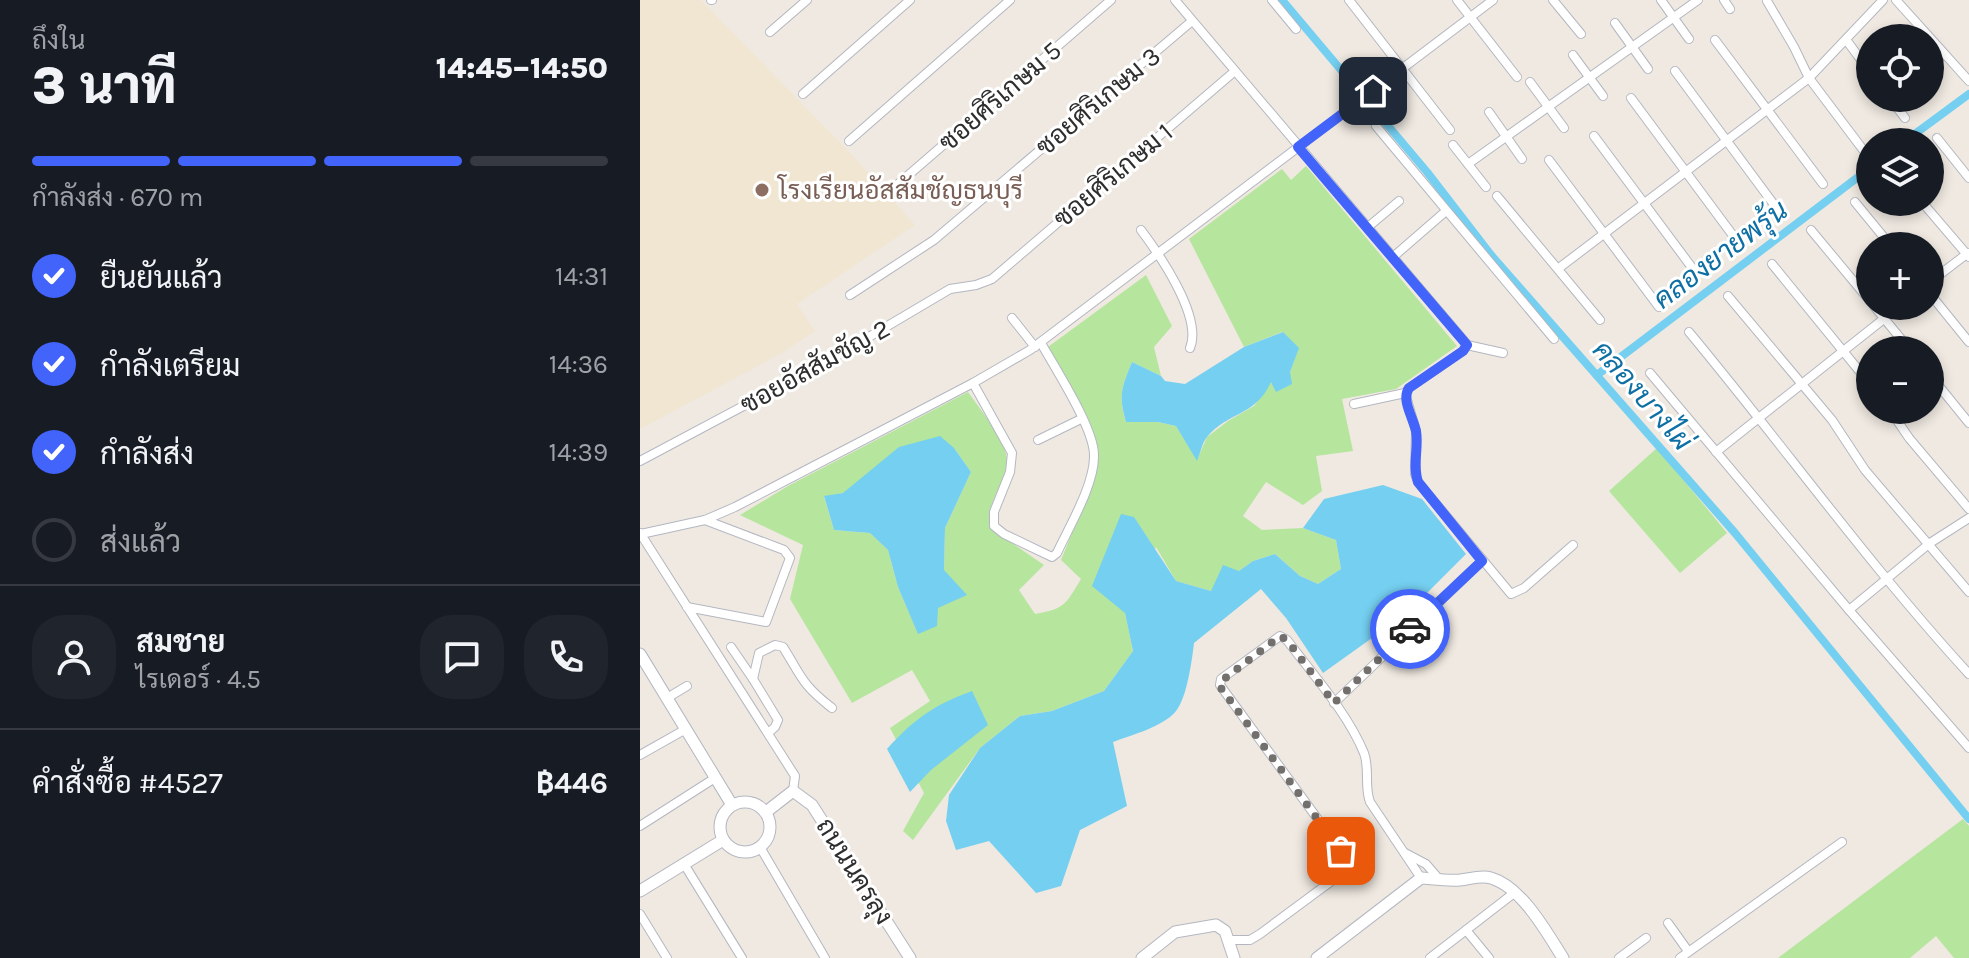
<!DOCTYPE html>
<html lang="th">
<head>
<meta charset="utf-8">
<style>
  :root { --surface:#171b24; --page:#20242c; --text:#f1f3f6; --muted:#9ea1a6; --line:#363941; --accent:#4264fb }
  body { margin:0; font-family:Karla,Sarabun,sans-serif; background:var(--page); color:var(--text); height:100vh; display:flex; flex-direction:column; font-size:30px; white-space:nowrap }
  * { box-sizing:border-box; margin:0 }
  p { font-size:26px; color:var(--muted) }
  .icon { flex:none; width:44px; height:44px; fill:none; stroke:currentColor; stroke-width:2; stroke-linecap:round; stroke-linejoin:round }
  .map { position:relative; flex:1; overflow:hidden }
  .panel { display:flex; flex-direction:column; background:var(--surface); width:640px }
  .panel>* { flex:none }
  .controls { position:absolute; left:1216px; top:24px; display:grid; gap:16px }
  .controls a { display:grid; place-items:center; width:88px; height:88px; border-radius:50%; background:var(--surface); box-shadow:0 4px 12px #0003; font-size:40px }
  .pin { position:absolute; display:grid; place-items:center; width:68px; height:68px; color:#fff; margin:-34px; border-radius:16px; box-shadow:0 4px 12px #0006 }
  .courier { position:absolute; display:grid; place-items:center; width:80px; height:80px; margin:-40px; border:6px solid #4264fb; border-radius:50%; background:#fff; color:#222; box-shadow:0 2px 10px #0007 }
  .head em { font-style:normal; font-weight:800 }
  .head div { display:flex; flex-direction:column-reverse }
  .head { display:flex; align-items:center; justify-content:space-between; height:136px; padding:0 32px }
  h1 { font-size:52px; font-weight:800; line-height:60px }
  .bar { display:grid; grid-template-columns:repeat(4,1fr); gap:12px 8px; align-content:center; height:96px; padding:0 32px }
  .bar i { height:10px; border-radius:6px; background:var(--line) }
  .bar .current { background:var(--accent) }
  .bar p { grid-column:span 4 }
  .line { display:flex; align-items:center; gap:20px; padding:0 32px; border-top:2px solid var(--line) }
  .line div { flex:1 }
  .round { display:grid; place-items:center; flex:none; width:84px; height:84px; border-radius:32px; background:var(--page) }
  ol { padding:0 32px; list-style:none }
  li { display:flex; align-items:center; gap:24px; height:88px }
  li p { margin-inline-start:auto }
  li .icon { padding:8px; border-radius:50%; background:var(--accent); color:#fff; stroke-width:4 }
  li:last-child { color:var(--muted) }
  li i { width:44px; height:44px; border:4px solid var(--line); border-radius:50% }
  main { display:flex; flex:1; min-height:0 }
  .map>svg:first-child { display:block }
  .education { fill:#f0e6d1 }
  .green { fill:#b6e59e; fill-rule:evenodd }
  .water { fill:#75cff0 }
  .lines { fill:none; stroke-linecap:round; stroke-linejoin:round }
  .canal { stroke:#75cff0; stroke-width:8 }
  .street-casing { stroke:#b4b7c1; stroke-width:10 }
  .secondary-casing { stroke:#b4b7c1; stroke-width:13 }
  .street { stroke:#fff; stroke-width:8 }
  .secondary { stroke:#fff; stroke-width:11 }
  .done { stroke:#726f6d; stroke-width:8; stroke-dasharray:0 14.4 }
  .route { stroke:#4264fb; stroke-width:10 }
  .education-dot { fill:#8d6e63; stroke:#fff; stroke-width:3 }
  .labels { text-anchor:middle; stroke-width:6; stroke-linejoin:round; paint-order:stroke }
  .street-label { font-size:26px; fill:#2e2e2e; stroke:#fff }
  .education-label { font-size:26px; fill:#785e54; stroke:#fff; text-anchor:start }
  .water-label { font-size:28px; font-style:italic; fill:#0d6fa3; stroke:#fff }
</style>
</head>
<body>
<main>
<section class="panel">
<div class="head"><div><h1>3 นาที</h1><p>ถึงใน</p></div><em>14:45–14:50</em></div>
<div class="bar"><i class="current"></i><i class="current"></i><i class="current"></i><i></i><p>กำลังส่ง · 670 m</p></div>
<ol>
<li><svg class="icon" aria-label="check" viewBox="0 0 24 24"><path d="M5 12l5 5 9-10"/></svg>ยืนยันแล้ว<p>14:31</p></li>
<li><svg class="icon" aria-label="check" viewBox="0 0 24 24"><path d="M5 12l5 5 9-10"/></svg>กำลังเตรียม<p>14:36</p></li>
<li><svg class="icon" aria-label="check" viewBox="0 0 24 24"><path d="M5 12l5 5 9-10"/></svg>กำลังส่ง<p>14:39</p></li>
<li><i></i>ส่งแล้ว</li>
</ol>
<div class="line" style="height:144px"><a class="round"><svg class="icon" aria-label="person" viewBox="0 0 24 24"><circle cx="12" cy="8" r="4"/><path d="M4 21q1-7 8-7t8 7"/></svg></a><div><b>สมชาย</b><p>ไรเดอร์ · 4.5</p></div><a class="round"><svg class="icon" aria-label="chat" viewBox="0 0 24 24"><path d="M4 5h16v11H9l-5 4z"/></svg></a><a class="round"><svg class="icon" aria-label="phone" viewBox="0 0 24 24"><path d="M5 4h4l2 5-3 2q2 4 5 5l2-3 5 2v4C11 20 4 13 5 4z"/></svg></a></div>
<div class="line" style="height:104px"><div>คำสั่งซื้อ #4527</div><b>฿446</b></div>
</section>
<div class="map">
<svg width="1329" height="958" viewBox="0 0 1329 958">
  <rect width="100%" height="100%" fill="#efe9e1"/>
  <polygon class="education" points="0,0 61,0 211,154 275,225 157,304 175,331 142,353 0,429"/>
  <g class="green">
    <path d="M666,166L817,346L756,389L702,399L713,451L676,456L682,491L663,505L626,482L603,516L622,530L663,528L696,540L701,569L678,584L660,576L635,554L613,561L571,591L536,581L516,547L485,613L493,651L464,691L412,711L380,716L340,748L273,840L263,831L284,793L250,728L290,701L272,670L212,703L150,599L163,545L100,515L148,486L328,392C339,408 369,444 367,463C365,485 344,505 350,528L404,565L379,590L395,614C425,609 426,604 441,579L421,560L457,471L458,449L408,347L506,275L532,326L514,347L521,376L492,362C482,386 478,397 486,422H518L536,426L557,460L567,437L588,421L614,406L631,381L650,372L658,348L642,332L604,347L549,239L642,169L651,180ZM314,448L331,472L305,528L304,570L297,608L278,633L258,587L248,550L230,533L194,530L184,497L203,493Z"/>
    <polygon points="1017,448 1087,533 1040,573 969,491"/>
    <polygon points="1323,819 1329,826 1329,958 1314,958 1296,936 1270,958 1138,958"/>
  </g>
  <g class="water">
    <path d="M643,332L659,348L650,372L652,384L636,392L631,382C615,417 587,412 567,437C562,443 560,454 557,461L536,426L518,422H486C478,396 482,386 492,362L521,376L525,381L545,384L604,347Z"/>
    <polygon points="300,436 314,448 331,472 305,528 304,570 327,595 298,608 297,626 278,634 258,587 248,550 230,533 194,530 184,496 203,493 259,447"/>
    <path d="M743,485L782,499L826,554L767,613L683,673L646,618L621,589L554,643C552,660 547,698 536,711C523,727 491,735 473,742L487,806L440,830L421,886L396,893L349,841L316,850L306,821L309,795L340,748L380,716L412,711L464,691L493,651L485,613L452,586L481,514L494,517L536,581L571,591L583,565L599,571L613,561L635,554L660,576L678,584L701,569L696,540L663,528L684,499Z"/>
    <path d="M332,691L348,725L291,770L270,792L247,749C274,719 294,705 332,691Z"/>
  </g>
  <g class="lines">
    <g class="canal">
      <polyline points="642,0 787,172 851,255 1095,533 1329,819"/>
      <polyline points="1264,142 1329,94"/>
      <polyline points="957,375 1230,168"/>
    </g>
    <g class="street-casing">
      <g id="street">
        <polyline points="71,0 72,0"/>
        <polyline points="535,0 825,342 827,345 823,351 769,388 765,393 776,431 775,474 778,482 871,594 884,588 933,545"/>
        <polyline points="632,0 656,29"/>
        <polyline points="709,0 810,130"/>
        <polyline points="817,0 877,77"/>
        <polyline points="913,0 941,34"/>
        <polyline points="1021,0 1049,39"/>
        <polyline points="1084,0 1090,9"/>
        <polyline points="1256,0 1329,81"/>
        <polyline points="1127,1 1154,47 1169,78 1224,151"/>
        <polyline points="975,23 1008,69"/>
        <polyline points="130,32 167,0"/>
        <polyline points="1075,40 1183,184"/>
        <polyline points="1207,41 1230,72"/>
        <polyline points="933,55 963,96"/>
        <polyline points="1035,71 1141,214"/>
        <polyline points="890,82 924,128"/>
        <polyline points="163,94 270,0"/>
        <polyline points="991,98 1100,245"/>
        <polyline points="1250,98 1265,118"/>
        <polyline points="849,112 882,159"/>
        <polyline points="736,126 914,339"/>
        <polyline points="954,136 1056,273"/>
        <polyline points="1297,138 1329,178"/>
        <polyline points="209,141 370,0"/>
        <polyline points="813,145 846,187"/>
        <polyline points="909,160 1019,307"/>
        <polyline points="828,164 1058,0"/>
        <polyline points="250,191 471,0"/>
        <polyline points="857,196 960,320"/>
        <polyline points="1215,202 1251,246"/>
        <polyline points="1282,202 1329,257"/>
        <polyline points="728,227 759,201"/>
        <path d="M501,230C519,254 563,317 550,348"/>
        <polyline points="1171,230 1230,301"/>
        <polyline points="753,257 806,211"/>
        <polyline points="1132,264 1230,384"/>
        <polyline points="919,268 1169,78 1243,0"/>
        <polyline points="1290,282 1328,253"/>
        <polyline points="1290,294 1329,342"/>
        <polyline points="210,295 294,240 552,21"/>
        <polyline points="1088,296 1192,420 1225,470 1329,592"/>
        <polyline points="1234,306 1270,350"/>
        <polyline points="372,318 395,347"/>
        <path d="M1049,332C1143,445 1229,565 1329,674"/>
        <polyline points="827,345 863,353"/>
        <polyline points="1010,373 1209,610 1329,748"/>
        <polyline points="1290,375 1329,423"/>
        <path d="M333,383L372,453L370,472L354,512V526L364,534L412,557L417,553C429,527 455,484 454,455C454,428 415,368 401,343"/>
        <polyline points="714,404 765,393"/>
        <polyline points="1250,410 1269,438 1329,509"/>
        <polyline points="398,440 441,419"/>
        <polyline points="1076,452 1260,306"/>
        <polyline points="0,461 190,360 310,289 336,285 352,279 595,71"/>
        <polyline points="0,533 155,776 153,791"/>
        <polyline points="1,534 65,520 95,507 333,383 390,350 853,0"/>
        <polyline points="47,607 126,622 150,558 144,550 65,520"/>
        <polyline points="1209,610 1290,543 1329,518"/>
        <polyline points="91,647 113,679"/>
        <polyline points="27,698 47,686"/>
        <polyline points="694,703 842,561"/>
        <path d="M128,733L135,727L138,720L113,679L119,653L135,645L143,647C162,677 161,684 192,708"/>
        <polyline points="0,755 46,729"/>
        <polyline points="0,826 75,778"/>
        <polyline points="120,847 185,958"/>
        <polyline points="765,853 786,864 799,879"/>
        <polyline points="44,864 102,958"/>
        <polyline points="0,914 27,958"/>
        <polyline points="1028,923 1048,951"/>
        <polyline points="826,930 849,958"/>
        <path d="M588,940H610L620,934L701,874L705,862L701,851L580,685L581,679L640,636L647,640C673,675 707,712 724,753C730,769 724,786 730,802L781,878"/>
        <polyline points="790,958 874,893"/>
        <polyline points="979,958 1006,938"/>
        <polyline points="1040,958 1202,842"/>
      </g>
    </g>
    <g class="secondary-casing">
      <g id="secondary">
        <polyline points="0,654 92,805"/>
        <circle cx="105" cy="827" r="25"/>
        <polyline points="126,812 153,791 172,805 270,958"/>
        <polyline points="0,891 83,840"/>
        <polyline points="502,958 535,932 576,925 585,931 594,958"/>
        <path d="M677,958L781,878C794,879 807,881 820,880C830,879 841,875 851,878C882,887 907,933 923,958"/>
      </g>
    </g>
    <use href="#street" class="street"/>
    <use href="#secondary" class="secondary"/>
  </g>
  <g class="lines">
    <polyline class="done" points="701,851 581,688 580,682 640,636 647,640 694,703 770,629"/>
    <path class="route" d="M733,91L658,147L827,345L823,351L769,388C761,400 773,417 776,431C779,448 772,465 778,482L842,561L770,629"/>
  </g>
  <circle class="education-dot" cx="122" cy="190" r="8"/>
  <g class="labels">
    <g class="street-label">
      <text transform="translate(360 96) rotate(-41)" y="9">ซอยศิริเกษม 5</text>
      <text transform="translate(458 101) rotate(-40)" y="9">ซอยศิริเกษม 3</text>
      <text transform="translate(473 175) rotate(-40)" y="9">ซอยศิริเกษม 1</text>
      <text transform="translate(175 366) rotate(-29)" y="9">ซอยอัสสัมชัญ 2</text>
      <text transform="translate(215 871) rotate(58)" y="9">ถนนนครลุง</text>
    </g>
    <g class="education-label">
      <text x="138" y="199">โรงเรียนอัสสัมชัญธนบุรี</text>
    </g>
    <g class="water-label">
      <text transform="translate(1080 254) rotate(-37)" y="10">คลองยายพรุ้น</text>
      <text transform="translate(1003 395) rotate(49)" y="10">คลองบางไผ่</text>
    </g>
  </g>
</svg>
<div class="controls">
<a><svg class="icon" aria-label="locate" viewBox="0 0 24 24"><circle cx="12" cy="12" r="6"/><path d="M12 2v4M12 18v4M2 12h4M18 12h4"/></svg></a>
<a><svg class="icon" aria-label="layers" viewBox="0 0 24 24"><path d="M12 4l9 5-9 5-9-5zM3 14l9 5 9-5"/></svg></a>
<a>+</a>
<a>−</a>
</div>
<div class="pin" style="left:701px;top:851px;background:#ea580c"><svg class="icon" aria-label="bag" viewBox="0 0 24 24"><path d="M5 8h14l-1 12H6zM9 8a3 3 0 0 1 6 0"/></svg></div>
<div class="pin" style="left:733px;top:91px;background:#1f2937"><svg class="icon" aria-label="home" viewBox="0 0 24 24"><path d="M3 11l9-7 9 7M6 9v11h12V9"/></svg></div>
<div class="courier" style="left:770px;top:629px"><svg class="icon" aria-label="car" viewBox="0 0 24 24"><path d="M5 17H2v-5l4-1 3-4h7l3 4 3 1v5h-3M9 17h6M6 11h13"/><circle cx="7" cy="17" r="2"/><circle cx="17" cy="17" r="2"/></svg></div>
</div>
</main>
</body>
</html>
